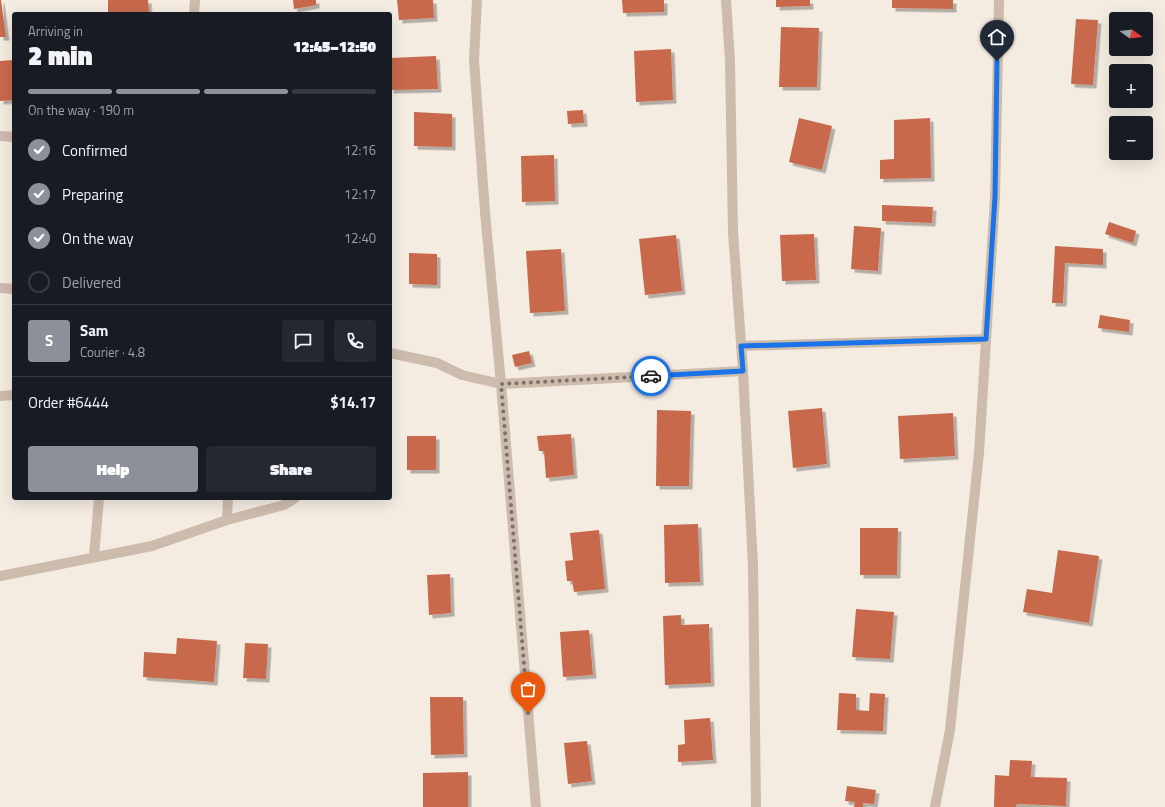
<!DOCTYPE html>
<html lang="en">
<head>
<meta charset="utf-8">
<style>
  :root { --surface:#171b24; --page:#242831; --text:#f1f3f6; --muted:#9ea1a6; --line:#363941; --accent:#8c9099 }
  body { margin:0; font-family:"Titillium Web",sans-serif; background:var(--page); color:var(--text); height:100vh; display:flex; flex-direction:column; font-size:15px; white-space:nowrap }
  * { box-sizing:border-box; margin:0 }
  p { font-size:13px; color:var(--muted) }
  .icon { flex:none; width:22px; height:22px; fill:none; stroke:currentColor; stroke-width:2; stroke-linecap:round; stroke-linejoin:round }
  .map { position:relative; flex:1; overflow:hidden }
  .details { position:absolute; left:12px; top:12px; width:380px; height:488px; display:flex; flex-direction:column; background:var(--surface); border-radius:4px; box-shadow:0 4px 16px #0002 }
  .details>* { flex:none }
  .needle { width:26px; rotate:105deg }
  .fabs { position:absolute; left:1109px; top:12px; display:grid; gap:8px }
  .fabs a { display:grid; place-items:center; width:44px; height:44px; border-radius:4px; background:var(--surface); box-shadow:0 4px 16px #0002; font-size:20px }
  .pin { position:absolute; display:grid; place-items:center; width:34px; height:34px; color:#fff; margin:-41px -17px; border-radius:50% 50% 50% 0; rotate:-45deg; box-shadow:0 0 4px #0007 }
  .pin .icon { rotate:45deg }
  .courier { position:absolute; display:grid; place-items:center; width:40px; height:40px; margin:-20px; border:3px solid #1a73e8; border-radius:50%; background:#fff; color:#222; box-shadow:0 1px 5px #0007 }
  .head em { font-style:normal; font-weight:800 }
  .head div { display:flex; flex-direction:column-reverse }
  .head { display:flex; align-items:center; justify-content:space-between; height:68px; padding:0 16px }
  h1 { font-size:26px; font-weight:800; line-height:30px }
  .bar { display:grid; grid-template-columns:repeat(4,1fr); gap:6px 4px; align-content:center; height:48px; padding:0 16px }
  .bar i { height:5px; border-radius:3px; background:var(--line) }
  .bar .current { background:var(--accent) }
  .bar p { grid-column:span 4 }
  .line { display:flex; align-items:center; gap:10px; padding:0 16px; border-top:1px solid var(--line) }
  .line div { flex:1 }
  .round { display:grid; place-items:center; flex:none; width:42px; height:42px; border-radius:4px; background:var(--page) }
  ol { padding:0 16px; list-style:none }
  li { display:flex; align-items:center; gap:12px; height:44px }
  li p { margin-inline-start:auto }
  li .icon { padding:4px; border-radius:50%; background:var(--accent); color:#fff; stroke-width:4 }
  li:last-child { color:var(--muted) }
  li i { width:22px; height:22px; border:2px solid var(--line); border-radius:50% }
  .cta { display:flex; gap:8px; margin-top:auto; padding:8px 16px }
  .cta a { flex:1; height:46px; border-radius:4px; background:var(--accent); color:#fff; font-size:16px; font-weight:800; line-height:46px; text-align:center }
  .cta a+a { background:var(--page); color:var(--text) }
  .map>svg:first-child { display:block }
  .building { fill:#c8694b; filter:url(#shadow) }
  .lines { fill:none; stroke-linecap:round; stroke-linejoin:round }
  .minor { stroke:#cdbbac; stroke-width:10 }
  .done { stroke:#7c716b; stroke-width:4; stroke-dasharray:0 7.2 }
  .route { stroke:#1a73e8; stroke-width:5 }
</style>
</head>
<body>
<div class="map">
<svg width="1165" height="807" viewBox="0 0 1165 807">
  <defs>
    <filter id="shadow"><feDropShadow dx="3.5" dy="3.5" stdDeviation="0" flood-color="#0004"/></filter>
  </defs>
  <rect width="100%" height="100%" fill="#f4ebe1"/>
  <g class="building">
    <polygon points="0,0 1,0 6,37 0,37"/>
    <polygon points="108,0 148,0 149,14 108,14"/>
    <polygon points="293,0 316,0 316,5 294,9"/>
    <polygon points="397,0 433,0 434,18 399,20"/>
    <polygon points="622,0 664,0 664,12 623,13"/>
    <polygon points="776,0 810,0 810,6 776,7"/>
    <polygon points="892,0 953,0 953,9 892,8"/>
    <polygon points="1076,19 1098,20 1093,85 1071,84"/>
    <polygon points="781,27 819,28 817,87 779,87"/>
    <polygon points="671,49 673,100 636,102 634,51"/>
    <polygon points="436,56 438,89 390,90 390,58"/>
    <polygon points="14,60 14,100 0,101 0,61"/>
    <polygon points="583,110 584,123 568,124 567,111"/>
    <polygon points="414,112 452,114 452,147 414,146"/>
    <polygon points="799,118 832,126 822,170 789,162"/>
    <polygon points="930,118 931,178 880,179 880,160 894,159 894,120"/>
    <polygon points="554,155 555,201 522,202 521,156"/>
    <polygon points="882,205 933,207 932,223 882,221"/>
    <polygon points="1109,222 1136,231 1133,243 1105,234"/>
    <polygon points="854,226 881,228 878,271 851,269"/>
    <polygon points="814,234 816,280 782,281 780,235"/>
    <polygon points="676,235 682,291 645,295 639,239"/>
    <polygon points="1055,246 1103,249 1103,265 1065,263 1063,303 1052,303"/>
    <polygon points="561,249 565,311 530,313 526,251"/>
    <polygon points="409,253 437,254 437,285 409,284"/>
    <polygon points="1100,315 1130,320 1129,332 1098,328"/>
    <polygon points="529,351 532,363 515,367 512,355"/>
    <polygon points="822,408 827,464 793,468 788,411"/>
    <polygon points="657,410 691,411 689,486 656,486"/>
    <polygon points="953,413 955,456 900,459 898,416"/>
    <polygon points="571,434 574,475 546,478 544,451 539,451 537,436"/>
    <rect x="407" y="436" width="29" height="34"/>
    <polygon points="698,524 700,582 665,583 664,525"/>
    <polygon points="860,528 898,528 897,575 860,575"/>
    <polygon points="599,530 605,589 574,592 572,581 567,581 565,561 573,560 570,533"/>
    <polygon points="1058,550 1099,556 1089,623 1023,612 1027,589 1052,593"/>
    <polygon points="450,574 451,613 429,615 427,575"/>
    <polygon points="856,609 894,612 890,659 852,657"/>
    <polygon points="681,615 681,625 709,624 711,683 665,685 663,616"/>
    <polygon points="589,630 593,675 563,677 560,632"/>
    <polygon points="177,638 217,641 214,682 143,677 144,652 176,654"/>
    <polygon points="245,643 268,644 266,679 243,678"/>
    <polygon points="839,693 856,694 856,710 869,711 870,693 885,694 883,731 837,730"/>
    <polygon points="430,697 463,697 464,754 431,755"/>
    <polygon points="710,718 713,760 678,762 678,745 685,744 684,720"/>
    <polygon points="587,741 592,781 568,784 564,743"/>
    <polygon points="1010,760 1032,761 1031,777 1067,778 1066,806 1017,804 1016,807 994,807 995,775 1009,776"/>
    <polygon points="468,772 468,807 423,807 423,773"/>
    <polygon points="847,786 876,790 874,804 863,803 863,807 854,807 855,802 845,801"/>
  </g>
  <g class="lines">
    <g class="minor">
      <polyline points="477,0 474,60 485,212 501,384 536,807"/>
      <polyline points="726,0 730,61 733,232 743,371 753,566 756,807"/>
      <polyline points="194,14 195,0"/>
      <polyline points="0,136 14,137"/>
      <polyline points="0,288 14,289"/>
      <polyline points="741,346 986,339"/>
      <polyline points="390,353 437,363 462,375 501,384 743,371"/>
      <polyline points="0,396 14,395"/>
      <polyline points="227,520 284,505 295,498"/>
      <polyline points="94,556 99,498"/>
      <polyline points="0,576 152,546 227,520 228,498"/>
      <polyline points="935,807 950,730 979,453 995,197 999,0"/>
    </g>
  </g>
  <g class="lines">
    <polyline class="done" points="528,713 501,384 651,376"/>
    <polyline class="route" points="651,376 743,371 741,346 986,339 995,197 997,61"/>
  </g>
</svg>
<div class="fabs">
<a><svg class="needle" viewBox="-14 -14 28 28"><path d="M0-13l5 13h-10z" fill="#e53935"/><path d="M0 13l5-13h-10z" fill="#9ea1a6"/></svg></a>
<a>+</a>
<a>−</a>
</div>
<div class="pin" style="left:528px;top:713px;background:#ea580c"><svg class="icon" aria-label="bag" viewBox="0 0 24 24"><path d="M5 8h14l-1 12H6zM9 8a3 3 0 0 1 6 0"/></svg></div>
<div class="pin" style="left:997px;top:61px;background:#1f2937"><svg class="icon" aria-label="home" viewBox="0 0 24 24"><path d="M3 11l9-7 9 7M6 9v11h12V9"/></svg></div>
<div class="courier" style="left:651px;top:376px"><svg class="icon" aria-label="car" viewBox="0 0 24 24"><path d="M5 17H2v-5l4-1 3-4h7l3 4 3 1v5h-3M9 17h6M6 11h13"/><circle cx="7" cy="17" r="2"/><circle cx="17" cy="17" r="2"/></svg></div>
<section class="details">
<div class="head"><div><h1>2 min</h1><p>Arriving in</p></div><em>12:45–12:50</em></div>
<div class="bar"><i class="current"></i><i class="current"></i><i class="current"></i><i></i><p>On the way · 190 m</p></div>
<ol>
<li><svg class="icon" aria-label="check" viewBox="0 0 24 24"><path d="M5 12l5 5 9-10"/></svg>Confirmed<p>12:16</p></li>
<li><svg class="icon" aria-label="check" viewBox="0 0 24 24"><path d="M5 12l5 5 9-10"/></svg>Preparing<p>12:17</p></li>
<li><svg class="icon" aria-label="check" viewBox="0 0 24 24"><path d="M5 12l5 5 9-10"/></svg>On the way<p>12:40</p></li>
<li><i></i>Delivered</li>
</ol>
<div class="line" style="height:72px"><b class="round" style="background:var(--accent);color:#fff">S</b><div><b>Sam</b><p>Courier · 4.8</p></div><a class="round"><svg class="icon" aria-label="chat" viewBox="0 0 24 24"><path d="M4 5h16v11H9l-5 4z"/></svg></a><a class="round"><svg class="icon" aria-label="phone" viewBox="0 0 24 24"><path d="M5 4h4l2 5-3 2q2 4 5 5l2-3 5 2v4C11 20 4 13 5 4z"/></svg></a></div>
<div class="line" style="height:52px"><div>Order #6444</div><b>$14.17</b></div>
<div class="cta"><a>Help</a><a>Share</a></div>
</section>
</div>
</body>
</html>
